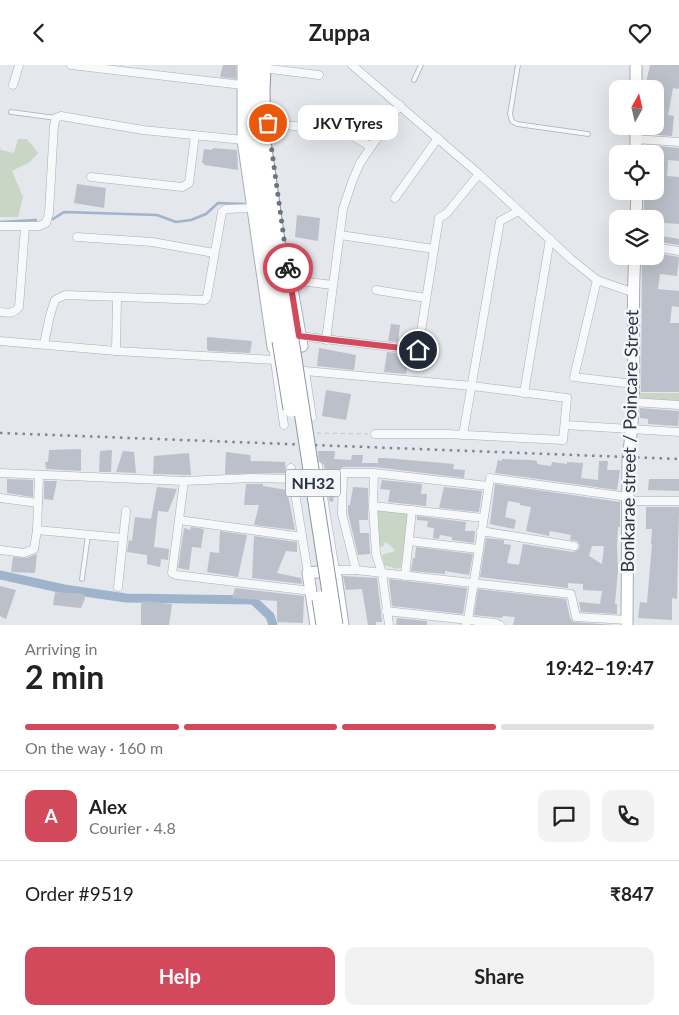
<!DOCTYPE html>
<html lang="en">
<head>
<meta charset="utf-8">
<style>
  :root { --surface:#fff; --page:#f2f2f2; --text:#222; --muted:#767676; --line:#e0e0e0; --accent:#d1495b }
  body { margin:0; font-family:Lato,sans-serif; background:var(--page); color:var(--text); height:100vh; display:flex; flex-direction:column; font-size:19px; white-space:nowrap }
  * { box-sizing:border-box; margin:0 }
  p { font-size:16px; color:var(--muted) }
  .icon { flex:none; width:28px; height:28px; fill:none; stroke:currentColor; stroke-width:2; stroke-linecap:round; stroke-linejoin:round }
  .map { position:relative; height:560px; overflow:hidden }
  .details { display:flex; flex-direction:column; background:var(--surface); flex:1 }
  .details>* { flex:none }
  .needle { width:32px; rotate:8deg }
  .controls { position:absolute; left:609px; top:15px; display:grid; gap:10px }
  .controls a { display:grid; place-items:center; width:55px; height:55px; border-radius:10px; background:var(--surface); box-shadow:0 5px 20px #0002; font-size:25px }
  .pin { position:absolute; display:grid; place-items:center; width:42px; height:42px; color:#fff; margin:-21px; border:2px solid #fff; border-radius:50%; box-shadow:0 1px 5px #0007 }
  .courier { position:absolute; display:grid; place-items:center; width:50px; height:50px; margin:-25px; border:4px solid #d1495b; border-radius:50%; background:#fff; color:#222; box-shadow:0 1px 6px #0007 }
  .bubble { position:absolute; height:35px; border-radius:10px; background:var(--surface); box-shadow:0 5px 20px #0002; font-size:16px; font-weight:700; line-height:35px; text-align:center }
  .head em { font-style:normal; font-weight:700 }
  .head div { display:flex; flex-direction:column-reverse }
  .head { display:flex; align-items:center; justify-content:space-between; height:85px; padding:0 25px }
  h1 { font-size:32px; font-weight:700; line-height:38px }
  .bar { display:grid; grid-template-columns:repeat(4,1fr); gap:8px 5px; align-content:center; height:60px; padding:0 25px }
  .bar i { height:6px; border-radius:4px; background:var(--line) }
  .bar .selected { background:var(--accent) }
  .bar p { grid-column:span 4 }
  .line { display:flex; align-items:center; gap:12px; padding:0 25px; border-top:1px solid var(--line) }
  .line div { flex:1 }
  .round { display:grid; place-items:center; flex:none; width:52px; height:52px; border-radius:10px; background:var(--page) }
  .cta { display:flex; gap:10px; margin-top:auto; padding:10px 25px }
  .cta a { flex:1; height:58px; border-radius:10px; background:var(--accent); color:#fff; font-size:20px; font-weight:700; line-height:58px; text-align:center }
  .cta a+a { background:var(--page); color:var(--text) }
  header { display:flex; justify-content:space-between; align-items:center; height:65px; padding:0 25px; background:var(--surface); font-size:22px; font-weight:700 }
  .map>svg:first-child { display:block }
  .green { fill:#c9d6c5 }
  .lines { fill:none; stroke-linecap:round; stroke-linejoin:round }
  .stream { stroke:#9fb4cc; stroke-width:2.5 }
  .canal { stroke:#9fb4cc; stroke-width:9 }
  .building { fill:#bbc0ca; fill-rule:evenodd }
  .lane-casing { stroke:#a9aeb7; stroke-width:5.5 }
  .street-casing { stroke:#a9aeb7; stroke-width:9 }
  .secondary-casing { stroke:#a9aeb7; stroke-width:13 }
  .highway-casing { stroke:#8b94a3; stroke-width:17 }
  .path { stroke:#c2c5cb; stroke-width:1; stroke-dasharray:4 4; stroke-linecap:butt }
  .lane { stroke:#f7f8fa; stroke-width:4 }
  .street { stroke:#f7f8fa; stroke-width:8 }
  .secondary { stroke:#fff; stroke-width:11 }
  .highway { stroke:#fff; stroke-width:15 }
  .rail { stroke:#7d8696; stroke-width:2.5; stroke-dasharray:2.5 5; stroke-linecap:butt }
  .highway-bridge-casing { stroke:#8b94a3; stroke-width:17; stroke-linecap:butt }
  .highway-bridge { stroke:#fff; stroke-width:15 }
  .done { stroke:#6c737f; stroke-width:5; stroke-dasharray:0 9 }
  .route { stroke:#d1495b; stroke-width:6 }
  .labels { text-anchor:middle; stroke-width:5; stroke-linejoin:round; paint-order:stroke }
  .shield { fill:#f4f6f9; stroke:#676e7b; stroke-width:1 }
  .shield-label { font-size:16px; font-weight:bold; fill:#2b3445 }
  .street-label { font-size:18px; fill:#2b3445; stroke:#f4f6f9 }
</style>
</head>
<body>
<header><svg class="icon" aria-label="back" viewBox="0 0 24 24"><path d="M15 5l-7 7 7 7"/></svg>Zuppa<svg class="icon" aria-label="heart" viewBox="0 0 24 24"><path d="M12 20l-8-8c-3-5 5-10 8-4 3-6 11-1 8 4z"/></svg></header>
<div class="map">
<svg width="679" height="560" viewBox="0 0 679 560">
  <rect width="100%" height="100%" fill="#e4e7ec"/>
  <g class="green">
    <polygon points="18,74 27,74 38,88 30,97 12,106 23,132 18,152 0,152 0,82 1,85 14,88"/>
    <polygon points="638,328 679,328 679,337 638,336"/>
    <polygon points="378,445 409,447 401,502 397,504 384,500 382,490 395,486 391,481 385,477 383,482 379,481"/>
  </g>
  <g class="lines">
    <g class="stream">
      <polyline points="53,154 64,147 157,150 176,157 191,155 206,149 218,138 244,139"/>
      <polyline points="0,157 36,155"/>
    </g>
    <polyline class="canal" points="0,510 64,524 126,533 253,535 270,551 273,560"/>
  </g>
  <g class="building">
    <polygon points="223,0 236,0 236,14 220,12"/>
    <polygon points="650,0 679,0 679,24 673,23 668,50 674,51 672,71 644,69 644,61 655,61 655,24 649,24 650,18 646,18"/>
    <polygon points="644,80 679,83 679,96 668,95 667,111 679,112 679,159 664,158 662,171 679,174 679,180 655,176 655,154 644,154 644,126 655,126 655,87 644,84"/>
    <polygon points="213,83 237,85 238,105 204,100 204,98 202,98 204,84 212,85"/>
    <polygon points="77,119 106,123 104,143 74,138"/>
    <polygon points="297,150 320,153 318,176 295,172"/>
    <polygon points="655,188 679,192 677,211 660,209 658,224 679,226 679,242 672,241 670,258 679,258 679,327 641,327 642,191 655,191"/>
    <polygon points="391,259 400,260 398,277 388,276"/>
    <polygon points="207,272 252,276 250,288 209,286 207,284"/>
    <polygon points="319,283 356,290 354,305 317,301"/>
    <polygon points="387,287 397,288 396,291 409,293 406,309 384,307"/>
    <polygon points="326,325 351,329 346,355 322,351"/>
    <polygon points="640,343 679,346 678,361 648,359 648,354 640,353"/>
    <polygon points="81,384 81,406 46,404 45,397 48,397 49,385"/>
    <polygon points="112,385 111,407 99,407 100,386"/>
    <polygon points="123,386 134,387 136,408 116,407"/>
    <polygon points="318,386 335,386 334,394 351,395 352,390 363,390 362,398 378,398 378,393 385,393 454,399 453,404 465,405 464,413 375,402 343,402 338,406 337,418 335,417 333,437 329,436 324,400 319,396"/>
    <polygon points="226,387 250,390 251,396 285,397 286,408 225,409"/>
    <polygon points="189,388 191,410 153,409 154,391"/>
    <polygon points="502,394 531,395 537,396 537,399 551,401 552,397 567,399 567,397 583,398 581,413 598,415 599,396 608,396 607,405 620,405 617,425 495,408 498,395 502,396"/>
    <polygon points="7,414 33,415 33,432 7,428"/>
    <polygon points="649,414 679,414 679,426 648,425"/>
    <polygon points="382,415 422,419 421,429 427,429 426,441 388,437 390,425 380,424"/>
    <polygon points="44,416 57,416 53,435 44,434"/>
    <polygon points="246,419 263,419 263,421 287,425 295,465 254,460 259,440 244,440"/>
    <path d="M495,419L620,437V462H618L617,482L618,505L615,539H617V549L581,547L579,537L600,539L602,526L583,525V519L568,518V523L480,512L486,473L504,475V479L511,480L507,498L519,500L523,479L573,487L578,485L580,481L577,476L570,475L571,470L550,466L549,471L526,466L531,442L520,440V438L508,436L505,452L516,455L514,464L490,459ZM592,481H604L602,499L589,491Z"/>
    <polygon points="157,422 177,424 168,447 158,446 154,482 169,484 168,495 161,494 160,502 147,499 147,490 127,487 129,475 132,476 135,452 151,454"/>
    <polygon points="353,422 368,423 368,455 359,455 360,468 369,468 370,489 358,490 348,448 348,440 350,440"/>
    <polygon points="444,422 482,426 479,447 439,443"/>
    <polygon points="646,442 679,442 677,534 672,533 672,555 638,553 640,537 647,538 652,479 651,479 652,464 646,464"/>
    <polygon points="417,451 466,457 465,466 475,466 474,478 452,475 452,472 440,470 439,474 433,473 434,463 427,462 428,456 417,455"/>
    <polygon points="191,462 204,464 201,483 192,482 189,505 178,503 184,463 190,465"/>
    <polygon points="220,466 247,470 238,512 207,507 210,487 219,488"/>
    <polygon points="254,471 297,477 297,487 286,486 277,508 301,513 302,519 252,513"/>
    <polygon points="416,482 473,489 469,510 445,506 445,509 411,506 413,493 415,493"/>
    <polygon points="37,489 35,508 11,507 13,492 26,493"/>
    <polygon points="343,511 377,513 382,557 376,557 376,560 368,560 362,524 346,525"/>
    <polygon points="389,514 467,523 463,549 392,541"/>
    <polygon points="0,521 16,525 6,554 0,551"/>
    <polygon points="235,523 304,531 303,558 277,557 277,536 232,533"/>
    <polygon points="478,524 566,534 570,553 573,557 615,560 513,560 515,552 503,551 502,553 474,550"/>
    <polygon points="55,527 84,529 85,534 81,543 53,540"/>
    <polygon points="143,536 172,539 169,560 141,560 141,540"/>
    <polygon points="397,553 427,556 427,560 396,560"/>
  </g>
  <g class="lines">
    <g class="lane-casing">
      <g id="lane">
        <polyline points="518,0 510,49 512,56 517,59 588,69"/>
        <polyline points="414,15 421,0"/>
        <polyline points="11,47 56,53"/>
        <polyline points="82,514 88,470"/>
      </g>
    </g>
    <g class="street-casing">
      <g id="street">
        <polyline points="71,0 242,20"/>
        <polyline points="352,0 479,109 571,194 597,215 632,227"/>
        <polyline points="270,4 319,10"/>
        <polyline points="13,20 19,0"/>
        <polyline points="268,58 346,67 371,82"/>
        <polyline points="635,74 679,77"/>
        <polyline points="91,112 182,122 189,118 195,70"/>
        <polyline points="395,133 438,73"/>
        <polyline points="0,161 39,161 46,158 49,148 54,60 56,53 61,51 143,65 243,75"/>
        <polyline points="340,170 434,184"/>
        <polyline points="77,172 152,177 214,188"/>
        <polyline points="655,182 679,186"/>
        <polyline points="290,215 333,220"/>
        <polyline points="597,215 574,312 633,319"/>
        <polyline points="376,225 426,233"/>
        <path d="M0,247C8,248 14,249 19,242L25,162"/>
        <polyline points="299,271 418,285 439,153 447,148 479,109"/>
        <polyline points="326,275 343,144 352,117 360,98 400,40"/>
        <polyline points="0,276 116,286 275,295"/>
        <polyline points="44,279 50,250 55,235 65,230 205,235 207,232 222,147 226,144 253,143"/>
        <polyline points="273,282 284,360"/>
        <polyline points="116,286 117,232"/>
        <polyline points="524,328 550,174"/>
        <polyline points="632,337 679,340"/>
        <polyline points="312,352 305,306 472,321 567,333 563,375 447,369 375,369"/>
        <polyline points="565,360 679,367"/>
        <polyline points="463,370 500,156 519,146"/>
        <polyline points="318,401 335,505 356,505 571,529 576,552 627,555"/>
        <polyline points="291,403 308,508"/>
        <polyline points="0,408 184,416 252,413 293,414"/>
        <polyline points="374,408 373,441 376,489 382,508 389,560"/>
        <polyline points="184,416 172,508 176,510 311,526"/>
        <polyline points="0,433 38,438"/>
        <polyline points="628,436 679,436"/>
        <polyline points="373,441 483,453"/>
        <polyline points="179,455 302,472"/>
        <polyline points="37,465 123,473"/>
        <polyline points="481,466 574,481"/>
        <polyline points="409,476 478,484"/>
        <polyline points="0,485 24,488 34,484 37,465 39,411"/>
        <polyline points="356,505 342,449 343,408 374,408 488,421"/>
        <polyline points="405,511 412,445"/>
        <polyline points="118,522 126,446"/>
        <polyline points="386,546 495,558 500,560"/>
        <polyline points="466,560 468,555 490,413 628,432"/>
      </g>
    </g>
    <g class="secondary-casing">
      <g id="secondary">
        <polyline points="243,0 243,75 273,282"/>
        <polyline points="636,24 636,0"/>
        <polyline points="636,61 636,89"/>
        <polyline points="636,154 637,126"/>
        <polyline points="287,195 302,281"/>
        <polyline points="316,560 308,508 335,505 343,560"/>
        <path d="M627,560L628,392C639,326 630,258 635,191"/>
      </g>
    </g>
    <g class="highway-casing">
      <g id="highway">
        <polyline points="252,0 252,76 280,276"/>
        <polyline points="263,0 262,25 263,76 291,275"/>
      </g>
    </g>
    <polyline class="path" points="317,368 368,369"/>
    <use href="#lane" class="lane"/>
    <use href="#street" class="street"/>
    <use href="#secondary" class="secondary"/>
    <use href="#highway" class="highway"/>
    <polyline class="rail" points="0,368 679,394"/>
    <g class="highway-bridge-casing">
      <g id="highway-bridge">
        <polyline points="291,275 335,560"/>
        <polyline points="280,276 291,344"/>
        <polyline points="320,534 324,560"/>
      </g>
    </g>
    <use href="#highway-bridge" class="highway-bridge"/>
  </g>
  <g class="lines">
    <polyline class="done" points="268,58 288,203"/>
    <polyline class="route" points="288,203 299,271 418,285"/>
  </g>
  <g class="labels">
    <rect class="shield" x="285.5" y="404.5" width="55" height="27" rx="4"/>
    <g class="shield-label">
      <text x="313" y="424">NH32</text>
    </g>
    <g class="street-label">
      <text transform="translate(630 376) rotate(-89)" y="6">Bonkarae street / Poincare Street</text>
    </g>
  </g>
</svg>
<div class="controls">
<a><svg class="needle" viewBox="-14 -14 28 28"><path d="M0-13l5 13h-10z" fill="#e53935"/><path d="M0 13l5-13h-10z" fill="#767676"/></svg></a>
<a><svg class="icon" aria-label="locate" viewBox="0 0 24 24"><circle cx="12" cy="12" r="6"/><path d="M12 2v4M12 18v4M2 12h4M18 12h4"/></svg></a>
<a><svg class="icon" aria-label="layers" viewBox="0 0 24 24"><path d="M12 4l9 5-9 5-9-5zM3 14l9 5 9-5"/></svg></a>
</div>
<div class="pin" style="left:268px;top:58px;background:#ea580c"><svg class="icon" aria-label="bag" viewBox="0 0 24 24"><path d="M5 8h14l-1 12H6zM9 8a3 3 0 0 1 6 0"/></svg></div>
<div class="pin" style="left:418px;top:285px;background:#1f2937"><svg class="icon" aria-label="home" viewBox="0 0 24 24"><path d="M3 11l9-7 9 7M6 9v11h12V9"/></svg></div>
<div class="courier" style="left:288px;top:203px"><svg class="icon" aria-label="bike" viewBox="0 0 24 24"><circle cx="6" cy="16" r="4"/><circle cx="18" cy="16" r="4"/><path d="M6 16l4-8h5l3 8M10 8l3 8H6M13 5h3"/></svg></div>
<div class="bubble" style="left:298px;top:40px;width:100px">JKV Tyres</div>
</div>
<section class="details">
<div class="head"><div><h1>2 min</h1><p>Arriving in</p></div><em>19:42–19:47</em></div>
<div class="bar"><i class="selected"></i><i class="selected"></i><i class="selected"></i><i></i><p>On the way · 160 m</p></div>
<div class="line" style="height:90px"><b class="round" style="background:var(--accent);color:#fff">A</b><div><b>Alex</b><p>Courier · 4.8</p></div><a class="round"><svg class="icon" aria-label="chat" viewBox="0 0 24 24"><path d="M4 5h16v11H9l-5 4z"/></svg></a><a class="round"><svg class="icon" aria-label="phone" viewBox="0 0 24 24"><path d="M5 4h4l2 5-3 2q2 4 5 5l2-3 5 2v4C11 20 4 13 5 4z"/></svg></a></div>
<div class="line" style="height:65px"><div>Order #9519</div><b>₹847</b></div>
<div class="cta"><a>Help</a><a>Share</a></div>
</section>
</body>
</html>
